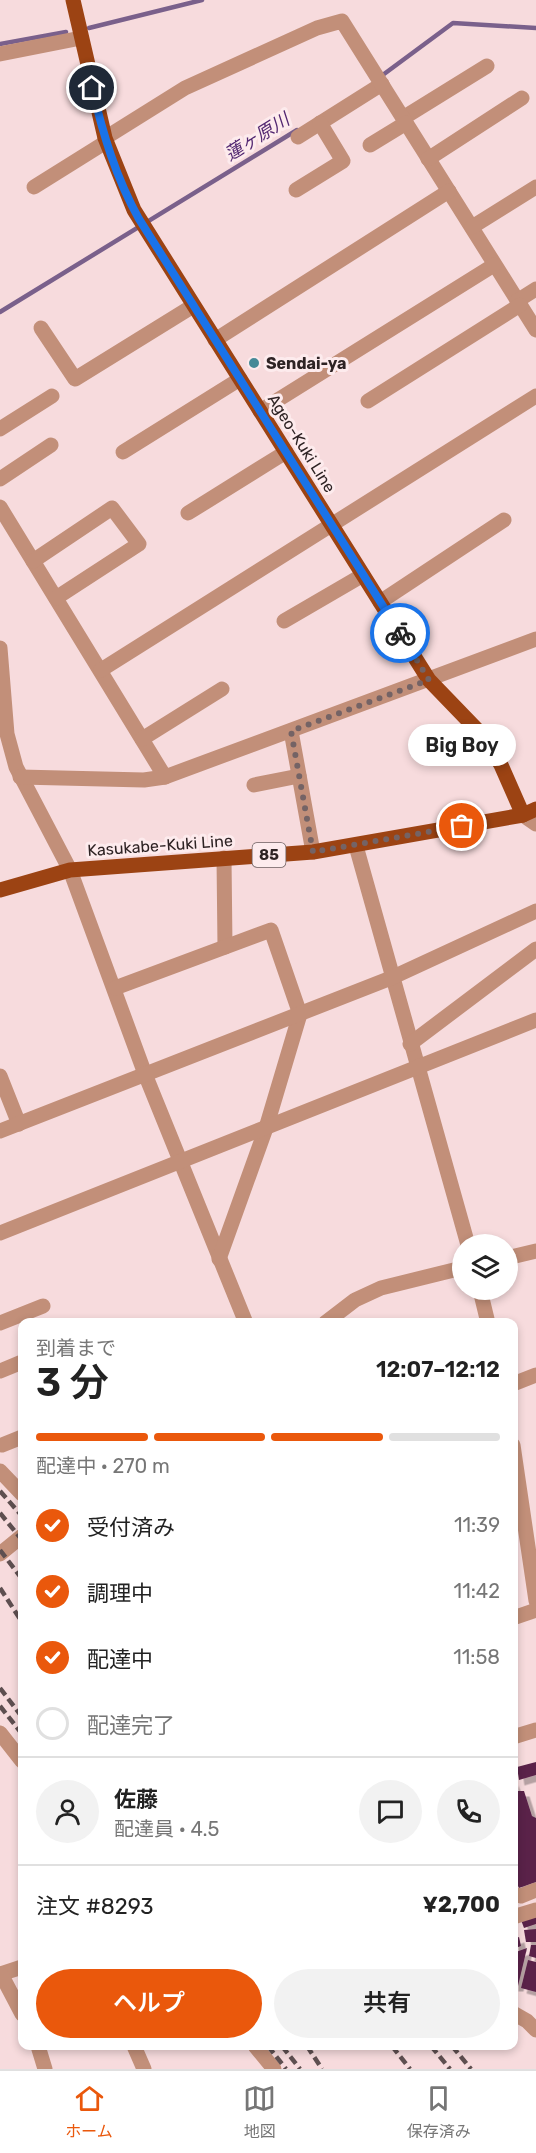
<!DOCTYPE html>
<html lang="ja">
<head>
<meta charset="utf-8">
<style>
  :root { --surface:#fff; --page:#f2f2f2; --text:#222; --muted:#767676; --line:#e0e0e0; --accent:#ea580c }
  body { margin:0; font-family:Rubik,"Noto Sans JP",sans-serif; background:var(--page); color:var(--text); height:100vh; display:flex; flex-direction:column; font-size:22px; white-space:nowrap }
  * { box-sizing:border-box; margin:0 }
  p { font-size:20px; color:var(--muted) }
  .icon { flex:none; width:33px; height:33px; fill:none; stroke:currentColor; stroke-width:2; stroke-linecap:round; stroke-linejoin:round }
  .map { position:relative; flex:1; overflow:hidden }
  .drawer { position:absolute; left:18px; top:1318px; width:500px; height:732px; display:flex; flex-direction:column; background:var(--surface); border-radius:12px; box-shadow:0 3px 9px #0003 }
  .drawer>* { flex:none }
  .tools { position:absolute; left:452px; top:1234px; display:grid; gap:12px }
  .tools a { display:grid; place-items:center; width:66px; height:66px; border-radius:50%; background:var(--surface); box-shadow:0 3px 9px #0003; font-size:30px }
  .pin { position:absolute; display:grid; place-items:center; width:51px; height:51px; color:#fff; margin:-26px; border:3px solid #fff; border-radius:50%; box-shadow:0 2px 6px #0007 }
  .courier { position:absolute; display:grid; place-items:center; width:60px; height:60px; margin:-30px; border:4px solid #1a73e8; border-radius:50%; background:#fff; color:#222; box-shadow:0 2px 8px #0007 }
  .bubble { position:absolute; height:42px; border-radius:21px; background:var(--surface); box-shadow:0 3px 9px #0003; font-size:20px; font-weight:600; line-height:42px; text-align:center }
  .head em { font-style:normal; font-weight:600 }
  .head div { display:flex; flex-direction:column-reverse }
  .head { display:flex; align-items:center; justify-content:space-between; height:102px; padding:0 18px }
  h1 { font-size:39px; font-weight:600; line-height:45px }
  .bar { display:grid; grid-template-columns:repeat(4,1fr); gap:9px 6px; align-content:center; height:72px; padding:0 18px }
  .bar i { height:8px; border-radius:4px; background:var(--line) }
  .bar .current { background:var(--accent) }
  .bar p { grid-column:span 4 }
  .line { display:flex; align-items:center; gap:15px; padding:0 18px; border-top:2px solid var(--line) }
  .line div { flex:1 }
  .round { display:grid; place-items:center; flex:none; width:63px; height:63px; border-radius:32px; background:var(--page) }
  ol { padding:0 18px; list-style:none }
  li { display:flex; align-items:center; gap:18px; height:66px }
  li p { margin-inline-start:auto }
  li .icon { padding:6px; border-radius:50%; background:var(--accent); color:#fff; stroke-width:4 }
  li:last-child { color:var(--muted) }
  li i { width:33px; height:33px; border:3px solid var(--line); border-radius:50% }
  .action { display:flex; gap:12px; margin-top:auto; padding:12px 18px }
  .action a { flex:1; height:69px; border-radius:36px; background:var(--accent); color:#fff; font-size:24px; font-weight:600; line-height:69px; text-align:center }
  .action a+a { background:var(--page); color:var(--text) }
  .tabs { display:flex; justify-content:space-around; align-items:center; height:84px; border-top:2px solid var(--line); background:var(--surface); font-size:16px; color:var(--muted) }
  .tabs a { display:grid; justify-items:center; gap:3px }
  .tabs .current { color:var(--accent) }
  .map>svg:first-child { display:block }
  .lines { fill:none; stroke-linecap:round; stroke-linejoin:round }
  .stream { stroke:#7a608b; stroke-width:4.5 }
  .building { fill:#5a234a; filter:url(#shadow) }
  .minor { stroke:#c28f79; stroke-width:15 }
  .major { stroke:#9c4313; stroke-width:15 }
  .rail { stroke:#5e4f50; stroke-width:4.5; stroke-dasharray:9 4.5; stroke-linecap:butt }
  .done { stroke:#746365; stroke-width:6; stroke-dasharray:0 10.8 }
  .route { stroke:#1a73e8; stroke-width:8 }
  .poi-dot { fill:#458997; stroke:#fdebed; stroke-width:2 }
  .labels { text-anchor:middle; stroke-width:6; stroke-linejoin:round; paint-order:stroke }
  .shield { fill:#fdebed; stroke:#6c5f60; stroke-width:1.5 }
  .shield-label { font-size:15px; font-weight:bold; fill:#2e2324 }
  .poi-label { font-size:16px; font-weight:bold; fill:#2e2324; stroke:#fdebed; text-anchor:start }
  .street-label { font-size:16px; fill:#2e2324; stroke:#fdebed }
  .water-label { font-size:18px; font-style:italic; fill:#522771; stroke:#fdebed }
</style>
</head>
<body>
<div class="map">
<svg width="536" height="2069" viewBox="0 0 536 2069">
  <defs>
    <filter id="shadow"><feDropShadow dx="5.5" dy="5.5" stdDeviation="0" flood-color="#0004"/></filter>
  </defs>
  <rect width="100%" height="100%" fill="#f7dbdd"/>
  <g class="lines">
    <g class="stream">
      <polyline points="89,28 202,0"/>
      <polyline points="0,44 66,32"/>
      <polyline points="380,77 453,23 536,28"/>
      <polyline points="0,312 297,130"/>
    </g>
  </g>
  <g class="building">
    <polygon points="536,1762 536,1775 519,1780 517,1767"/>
    <polygon points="513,1780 517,1791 524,1791 532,1816 536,1818 536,1882 519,1888 513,1876"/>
    <polygon points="536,1915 536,1924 524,1928 521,1920"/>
    <polygon points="536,1929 536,1942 526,1942 524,1930"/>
    <polygon points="519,1937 521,1946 513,1949 513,1939"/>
    <polygon points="531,1945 536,1945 536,1958 529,1956"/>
    <polygon points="527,1948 518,1986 513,1986 513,1953"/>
    <polygon points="528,1960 536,1962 536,1992 521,1988"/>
  </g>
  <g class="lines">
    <g class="minor">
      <polyline points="0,54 81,38"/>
      <polyline points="403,118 487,66"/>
      <polyline points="298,137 382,84"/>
      <polyline points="105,138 185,88 317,28 342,21 536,330"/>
      <polyline points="370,145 406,123"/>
      <polyline points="428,159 522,98"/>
      <polyline points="34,187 106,142"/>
      <polyline points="296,190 343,161 320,123"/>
      <polyline points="472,227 536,187"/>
      <polyline points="517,301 536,289"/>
      <polyline points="41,328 75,379 193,306"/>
      <polyline points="215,340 449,191"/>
      <polyline points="368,401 520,305"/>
      <polyline points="260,411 494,265"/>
      <polyline points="0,429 52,396"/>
      <polyline points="123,452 240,379"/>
      <polyline points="0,479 51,445"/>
      <polyline points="0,507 165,777"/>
      <polyline points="188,513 286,452"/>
      <polyline points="33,561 112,508 139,544 56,598"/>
      <polyline points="380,602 504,520"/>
      <polyline points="284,621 363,575"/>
      <polyline points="0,648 7,734 16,767 70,870 145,1074 246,1323"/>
      <polyline points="101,670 536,396"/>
      <polyline points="291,731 313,852"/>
      <polyline points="142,739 222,689"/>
      <polyline points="20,777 144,780 165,777 536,639"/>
      <polyline points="254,785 299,776"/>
      <polyline points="523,815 536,824"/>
      <polyline points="356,846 468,1245"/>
      <polyline points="224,858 225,947"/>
      <polyline points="115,988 271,930 300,1014 266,1128 219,1259"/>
      <polyline points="410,1044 536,949"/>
      <polyline points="0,1076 19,1124"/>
      <polyline points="0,1131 391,978 536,911"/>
      <polyline points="0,1233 536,1020"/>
      <polyline points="507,1258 536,1251"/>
      <polyline points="480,1290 488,1323"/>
      <polyline points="0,1323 43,1306"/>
      <polyline points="325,1323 355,1300 381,1288 462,1268"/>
      <polyline points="0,1371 22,1362"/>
      <polyline points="513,1384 536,1375"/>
      <polyline points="2,1445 22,1437"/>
      <polyline points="513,1445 536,1601"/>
      <polyline points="0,1471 22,1494"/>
      <polyline points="0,1554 22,1536"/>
      <polyline points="513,1618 536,1610"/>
      <polyline points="0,1733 22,1761"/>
      <polyline points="513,1737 536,1730"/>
      <polyline points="513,1894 521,1896 536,1890"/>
      <polyline points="513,1917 536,1910"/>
      <polyline points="0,1974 22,1967"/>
      <polyline points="1,1974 22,2014"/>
      <polyline points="513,2013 527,2021 536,2030"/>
      <polyline points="38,2046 45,2069"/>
      <polyline points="134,2046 144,2069"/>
      <polyline points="255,2046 274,2069"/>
    </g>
    <g class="major">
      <polyline points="73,0 105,138 134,210 429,680 485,738 501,765 523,815"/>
      <polyline points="0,890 70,870 313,852 523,815 536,809"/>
    </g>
    <g class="rail">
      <polyline points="0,1491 22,1516"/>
      <polyline points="0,1513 22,1540"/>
      <polyline points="0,1550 22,1579"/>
      <polyline points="0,1588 22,1622"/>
      <polyline points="0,1688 22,1717"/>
      <polyline points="0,1706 22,1734"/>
      <polyline points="268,2046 286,2069"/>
      <polyline points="282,2046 300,2069"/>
      <polyline points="307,2046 322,2069"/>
      <polyline points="392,2046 410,2069"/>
      <polyline points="431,2046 450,2069"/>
      <polyline points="452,2046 471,2069"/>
    </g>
  </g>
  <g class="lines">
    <polyline class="done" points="400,633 429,680 291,731 313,852 462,826"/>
    <path class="route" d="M92,88C103,134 116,178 139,219L400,633"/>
  </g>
  <circle class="poi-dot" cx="254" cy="363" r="6"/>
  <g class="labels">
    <rect class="shield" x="252.5" y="843" width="33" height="24" rx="4.5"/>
    <g class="shield-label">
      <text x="269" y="860">85</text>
    </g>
    <g class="poi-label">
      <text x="266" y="369">Sendai-ya</text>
    </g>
    <g class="street-label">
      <text transform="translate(302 443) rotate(58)" y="6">Ageo-Kuki Line</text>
      <text transform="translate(160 845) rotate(-4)" y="6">Kasukabe-Kuki Line</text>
    </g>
    <g class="water-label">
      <text transform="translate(257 137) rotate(-32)" y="6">蓮ヶ原川</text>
    </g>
  </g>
</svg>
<div class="tools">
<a><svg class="icon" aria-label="layers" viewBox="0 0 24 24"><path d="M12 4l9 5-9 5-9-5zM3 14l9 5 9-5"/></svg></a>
</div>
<div class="pin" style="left:462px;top:826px;background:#ea580c"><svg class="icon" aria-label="bag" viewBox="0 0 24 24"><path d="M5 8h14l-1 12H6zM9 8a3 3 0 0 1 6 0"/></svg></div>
<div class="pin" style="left:92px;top:88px;background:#1f2937"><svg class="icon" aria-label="home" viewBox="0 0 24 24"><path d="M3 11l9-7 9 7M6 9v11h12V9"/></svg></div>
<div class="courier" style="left:400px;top:633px"><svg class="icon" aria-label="bike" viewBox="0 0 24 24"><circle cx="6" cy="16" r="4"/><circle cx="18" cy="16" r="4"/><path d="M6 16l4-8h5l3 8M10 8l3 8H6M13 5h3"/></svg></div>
<div class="bubble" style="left:408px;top:724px;width:108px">Big Boy</div>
<section class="drawer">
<div class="head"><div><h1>3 分</h1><p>到着まで</p></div><em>12:07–12:12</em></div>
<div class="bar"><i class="current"></i><i class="current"></i><i class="current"></i><i></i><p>配達中 · 270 m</p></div>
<ol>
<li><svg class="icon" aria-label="check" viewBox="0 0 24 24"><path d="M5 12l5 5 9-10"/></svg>受付済み<p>11:39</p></li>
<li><svg class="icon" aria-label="check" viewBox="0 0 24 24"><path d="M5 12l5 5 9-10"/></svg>調理中<p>11:42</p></li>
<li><svg class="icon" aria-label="check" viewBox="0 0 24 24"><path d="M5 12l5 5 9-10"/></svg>配達中<p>11:58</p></li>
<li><i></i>配達完了</li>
</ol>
<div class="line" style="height:108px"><a class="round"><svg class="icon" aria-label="person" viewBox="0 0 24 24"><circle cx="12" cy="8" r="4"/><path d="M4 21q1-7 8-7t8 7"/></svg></a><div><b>佐藤</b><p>配達員 · 4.5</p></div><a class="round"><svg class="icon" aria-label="chat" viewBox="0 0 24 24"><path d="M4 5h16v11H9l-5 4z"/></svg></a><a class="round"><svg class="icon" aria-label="phone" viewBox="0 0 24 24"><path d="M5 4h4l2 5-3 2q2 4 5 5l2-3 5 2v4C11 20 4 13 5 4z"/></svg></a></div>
<div class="line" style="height:78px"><div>注文 #8293</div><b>¥2,700</b></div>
<div class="action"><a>ヘルプ</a><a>共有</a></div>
</section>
</div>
<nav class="tabs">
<a class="current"><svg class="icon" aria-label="home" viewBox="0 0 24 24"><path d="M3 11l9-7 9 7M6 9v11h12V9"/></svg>ホーム</a>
<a><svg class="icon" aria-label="map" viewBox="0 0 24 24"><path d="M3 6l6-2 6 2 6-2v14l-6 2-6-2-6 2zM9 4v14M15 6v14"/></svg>地図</a>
<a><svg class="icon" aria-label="saved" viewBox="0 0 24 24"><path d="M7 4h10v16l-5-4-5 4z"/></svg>保存済み</a>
</nav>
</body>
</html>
